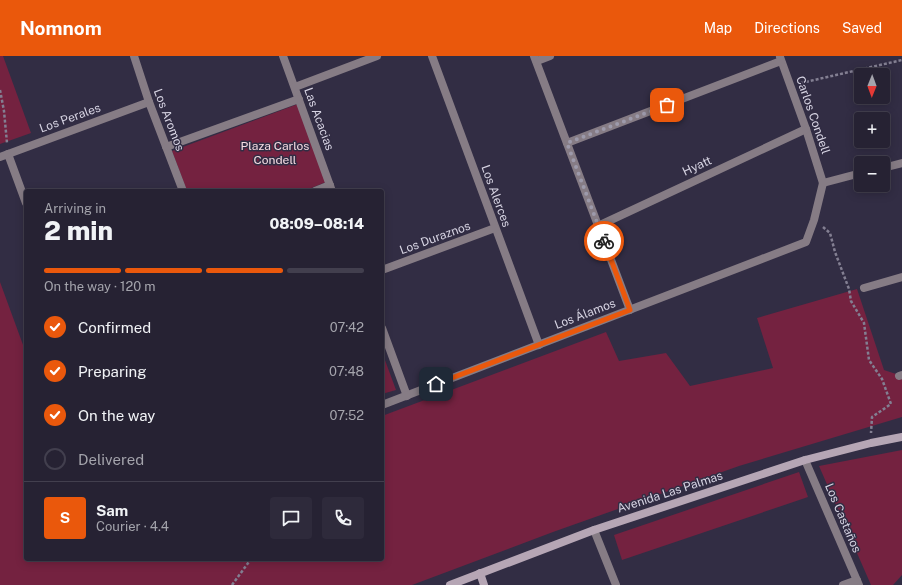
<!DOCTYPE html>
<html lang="en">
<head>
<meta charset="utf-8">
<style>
  :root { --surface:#262233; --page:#2e2a3b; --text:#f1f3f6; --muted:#a4a4ac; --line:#423f4e; --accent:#ea580c }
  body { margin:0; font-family:"Public Sans",sans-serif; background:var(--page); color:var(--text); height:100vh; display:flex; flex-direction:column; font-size:15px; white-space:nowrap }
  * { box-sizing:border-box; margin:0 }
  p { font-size:13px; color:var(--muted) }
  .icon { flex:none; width:22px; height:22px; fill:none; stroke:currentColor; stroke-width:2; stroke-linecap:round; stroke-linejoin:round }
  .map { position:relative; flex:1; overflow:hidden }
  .details { position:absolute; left:24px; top:133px; width:360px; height:372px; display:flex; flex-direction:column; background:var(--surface); border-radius:4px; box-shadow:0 2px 10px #0003,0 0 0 1px var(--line) }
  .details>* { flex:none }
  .needle { width:26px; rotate:181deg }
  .buttons { position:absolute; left:854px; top:12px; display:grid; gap:8px }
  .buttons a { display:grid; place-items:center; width:36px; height:36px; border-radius:4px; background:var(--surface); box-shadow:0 2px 10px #0003,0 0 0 1px var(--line); font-size:20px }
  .pin { position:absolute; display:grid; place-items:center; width:34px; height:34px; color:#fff; margin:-17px; border-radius:8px; box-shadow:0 2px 6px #0006 }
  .courier { position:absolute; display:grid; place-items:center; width:40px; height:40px; margin:-20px; border:3px solid #ea580c; border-radius:50%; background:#fff; color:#222; box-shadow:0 1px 5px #0007 }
  .headline em { font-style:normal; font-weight:800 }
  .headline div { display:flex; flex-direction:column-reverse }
  .headline { display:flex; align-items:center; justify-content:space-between; height:68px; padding:0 20px }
  h1 { font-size:26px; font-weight:800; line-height:30px }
  .bar { display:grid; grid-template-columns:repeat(4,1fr); gap:6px 4px; align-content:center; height:48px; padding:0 20px }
  .bar i { height:5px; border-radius:3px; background:var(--line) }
  .bar .on { background:var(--accent) }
  .bar p { grid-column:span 4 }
  .line { display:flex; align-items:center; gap:10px; padding:0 20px; border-top:1px solid var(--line) }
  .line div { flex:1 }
  .round { display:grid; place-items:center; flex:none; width:42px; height:42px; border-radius:4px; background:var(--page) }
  ol { padding:0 20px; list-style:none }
  li { display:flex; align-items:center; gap:12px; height:44px }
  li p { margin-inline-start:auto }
  li .icon { padding:4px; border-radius:50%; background:var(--accent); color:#fff; stroke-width:4 }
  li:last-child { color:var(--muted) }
  li i { width:22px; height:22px; border:2px solid var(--line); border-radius:50% }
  header { display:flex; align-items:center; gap:24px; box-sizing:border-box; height:56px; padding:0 20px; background:var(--accent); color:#fff }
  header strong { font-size:19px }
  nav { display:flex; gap:22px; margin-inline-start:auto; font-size:14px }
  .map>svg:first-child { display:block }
  .green { fill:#742240 }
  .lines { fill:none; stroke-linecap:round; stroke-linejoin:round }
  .path { stroke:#837f92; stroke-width:2.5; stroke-dasharray:3 2; stroke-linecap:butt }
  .street { stroke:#867c85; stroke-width:8 }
  .secondary { stroke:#b6a6b5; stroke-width:8 }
  .done { stroke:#9d9aab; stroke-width:4; stroke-dasharray:0 7.2 }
  .route { stroke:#ea580c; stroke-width:5 }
  .labels { text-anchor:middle; stroke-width:3; stroke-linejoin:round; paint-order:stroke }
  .street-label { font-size:12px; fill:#d7d4e3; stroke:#322d44 }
  .park-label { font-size:12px; fill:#f6dbe2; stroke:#322d44 }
</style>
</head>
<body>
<header>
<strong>Nomnom</strong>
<nav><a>Map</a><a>Directions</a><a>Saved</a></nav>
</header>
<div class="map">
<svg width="902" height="529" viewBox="0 0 902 529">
  <rect width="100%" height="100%" fill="#322d44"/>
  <g class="green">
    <polygon points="0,0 3,0 31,77 0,88"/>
    <polygon points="298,48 326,126 304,135 187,135 172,95"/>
    <polygon points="0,226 26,297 26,503 382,503 382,360 606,276 619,305 666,297 690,330 773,312 757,262 857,233 884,314 902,320 902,361 739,410 553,476 412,529 0,529"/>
    <polygon points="382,296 396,334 382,338"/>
    <polygon points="902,394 902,519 893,529 871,529 819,410"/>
    <polygon points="799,416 808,441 622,504 614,479"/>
  </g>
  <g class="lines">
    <g class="path">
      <polyline points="801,27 902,4"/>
      <polyline points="0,34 4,55 7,87"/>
      <polyline points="823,171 830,177 835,196 849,233 851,245 864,267 869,304 882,323 891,348 872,361 871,377"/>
      <polyline points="232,529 251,503"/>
    </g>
    <g class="street">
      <polyline points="134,0 149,46 183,135"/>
      <polyline points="283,0 332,135"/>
      <polyline points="432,0 539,289"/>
      <polyline points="534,0 630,254"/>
      <polyline points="780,1 806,73 823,127"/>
      <polyline points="537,5 550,0"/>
      <polyline points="295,31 377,0"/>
      <polyline points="567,87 781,5"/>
      <polyline points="166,91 299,43"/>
      <polyline points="8,98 26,147"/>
      <polyline points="0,101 149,46"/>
      <polyline points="883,112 902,107"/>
      <polyline points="823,127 861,117"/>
      <polyline points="315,135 330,129"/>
      <polyline points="598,170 806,73"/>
      <polyline points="382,214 495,172"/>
      <polyline points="864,232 902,221"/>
      <polyline points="382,272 407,340"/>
      <polyline points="899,320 902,319"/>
      <polyline points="382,349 806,186 814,164 823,127"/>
      <polyline points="805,404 859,529"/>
      <polyline points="594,474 616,529"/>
      <polyline points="843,529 857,524"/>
    </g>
    <g class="secondary">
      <polyline points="480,517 484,529"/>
      <polyline points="450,529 594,474 805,404 871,387 902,381"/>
    </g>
  </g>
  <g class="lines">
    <polyline class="done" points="604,185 567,87 667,49"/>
    <polyline class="route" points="436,328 630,254 604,185"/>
  </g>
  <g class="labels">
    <g class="street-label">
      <text transform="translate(813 59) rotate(71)" y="4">Carlos Condell</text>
      <text transform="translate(70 62) rotate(-20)" y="4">Los Perales</text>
      <text transform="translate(319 63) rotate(70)" y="4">Las Acacias</text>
      <text transform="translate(169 64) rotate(69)" y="4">Los Aromos</text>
      <text transform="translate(697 110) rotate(-25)" y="4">Hyatt</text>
      <text transform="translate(496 140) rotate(70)" y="4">Los Alerces</text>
      <text transform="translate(435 182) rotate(-20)" y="4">Los Duraznos</text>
      <text transform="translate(585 258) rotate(-21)" y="4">Los Álamos</text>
      <text transform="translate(670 436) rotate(-18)" y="4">Avenida Las Palmas</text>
      <text transform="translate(843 462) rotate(67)" y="4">Los Castaños</text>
    </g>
    <g class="park-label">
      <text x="275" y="94">Plaza Carlos<tspan x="275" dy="14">Condell</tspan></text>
    </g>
  </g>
</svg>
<div class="buttons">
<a><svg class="needle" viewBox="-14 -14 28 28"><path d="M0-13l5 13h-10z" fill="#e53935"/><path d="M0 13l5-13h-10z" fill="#a4a4ac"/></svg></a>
<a>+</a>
<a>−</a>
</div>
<div class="pin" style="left:667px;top:49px;background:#ea580c"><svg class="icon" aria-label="bag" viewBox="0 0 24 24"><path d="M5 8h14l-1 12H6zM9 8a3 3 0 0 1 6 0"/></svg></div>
<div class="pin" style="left:436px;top:328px;background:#1f2937"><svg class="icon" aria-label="home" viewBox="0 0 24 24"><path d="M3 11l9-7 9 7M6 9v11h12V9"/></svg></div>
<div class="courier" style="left:604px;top:185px"><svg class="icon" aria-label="bike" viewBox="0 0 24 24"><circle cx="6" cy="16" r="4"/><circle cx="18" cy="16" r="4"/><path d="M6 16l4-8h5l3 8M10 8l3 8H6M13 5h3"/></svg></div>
<section class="details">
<div class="headline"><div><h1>2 min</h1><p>Arriving in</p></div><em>08:09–08:14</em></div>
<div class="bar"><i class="on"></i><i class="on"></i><i class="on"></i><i></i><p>On the way · 120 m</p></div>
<ol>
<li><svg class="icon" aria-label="check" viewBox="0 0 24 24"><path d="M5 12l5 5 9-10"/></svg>Confirmed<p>07:42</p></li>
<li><svg class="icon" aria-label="check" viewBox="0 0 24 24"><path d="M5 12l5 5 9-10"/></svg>Preparing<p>07:48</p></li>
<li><svg class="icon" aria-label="check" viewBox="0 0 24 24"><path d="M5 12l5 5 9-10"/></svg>On the way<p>07:52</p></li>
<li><i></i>Delivered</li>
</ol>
<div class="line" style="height:72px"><b class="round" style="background:var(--accent);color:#fff">S</b><div><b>Sam</b><p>Courier · 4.4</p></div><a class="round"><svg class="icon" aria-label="chat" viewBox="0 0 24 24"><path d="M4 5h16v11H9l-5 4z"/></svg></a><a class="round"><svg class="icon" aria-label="phone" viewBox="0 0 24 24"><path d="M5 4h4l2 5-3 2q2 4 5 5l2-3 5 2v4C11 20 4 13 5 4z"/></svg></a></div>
</section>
</div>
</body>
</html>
